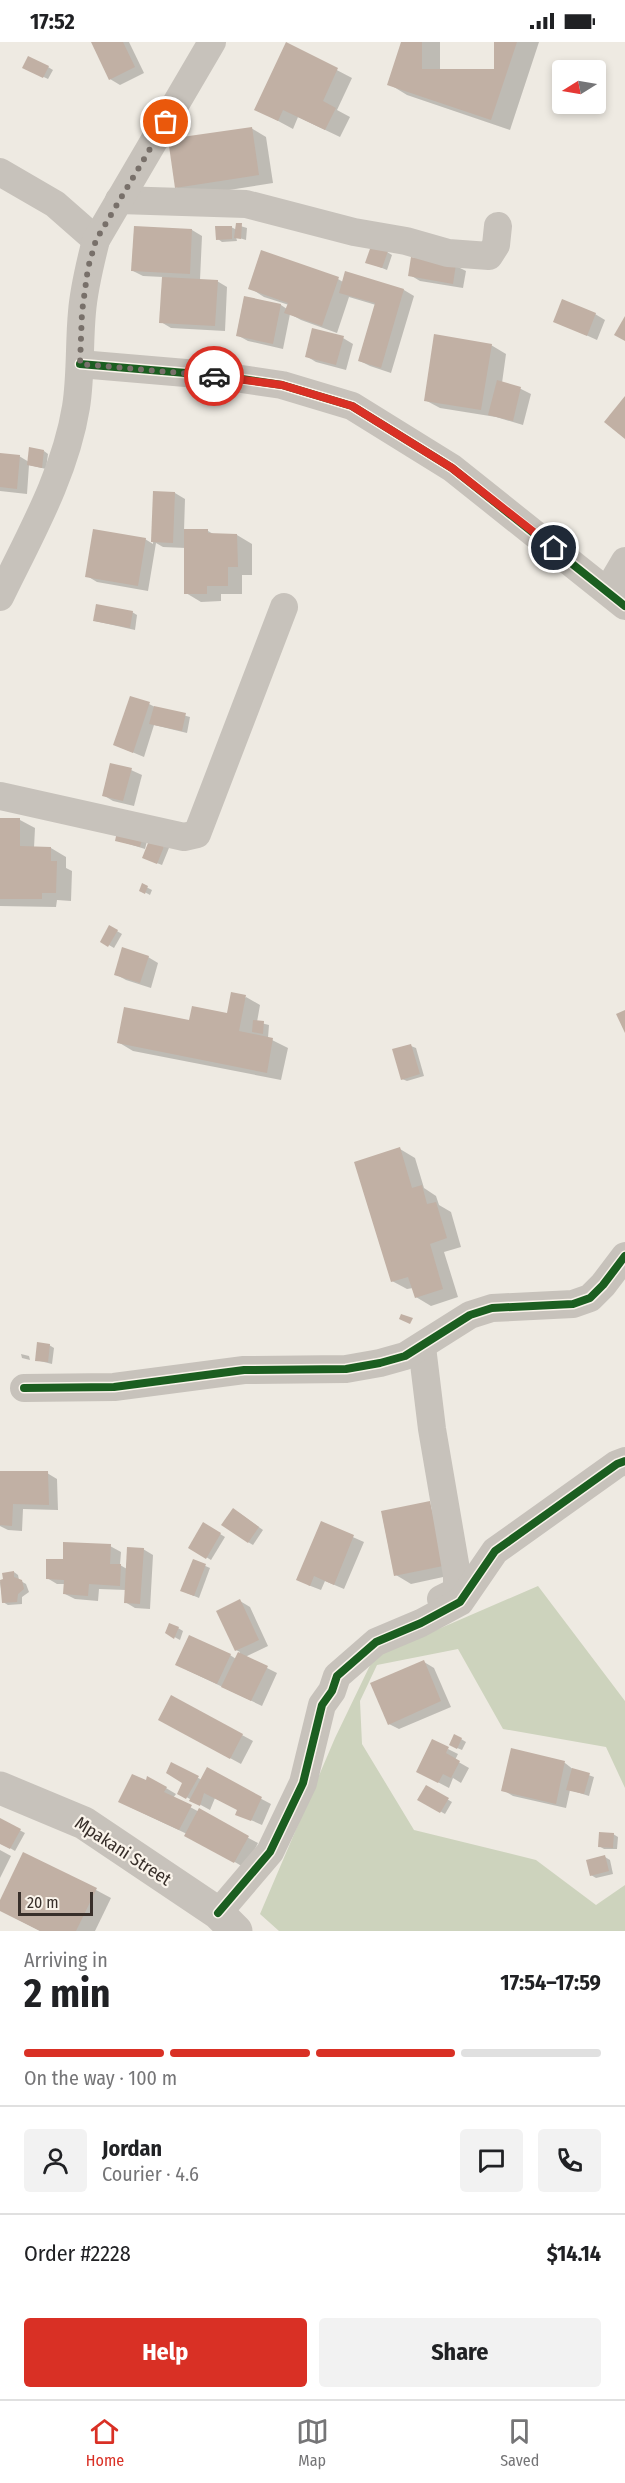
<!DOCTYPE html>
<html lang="en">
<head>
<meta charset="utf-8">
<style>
  :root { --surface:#fff; --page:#f2f2f2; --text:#202124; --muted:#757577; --line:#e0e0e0; --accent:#d93025 }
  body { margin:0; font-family:"Fira Sans Condensed",sans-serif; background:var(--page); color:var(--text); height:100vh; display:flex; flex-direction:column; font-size:22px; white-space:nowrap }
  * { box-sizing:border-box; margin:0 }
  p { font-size:20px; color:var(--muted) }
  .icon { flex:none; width:33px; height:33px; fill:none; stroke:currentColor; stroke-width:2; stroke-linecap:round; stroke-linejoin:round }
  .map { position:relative; height:1889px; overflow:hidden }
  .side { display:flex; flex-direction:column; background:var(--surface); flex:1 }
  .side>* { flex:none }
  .needle { width:39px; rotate:259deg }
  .tools { position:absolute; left:552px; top:18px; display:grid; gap:12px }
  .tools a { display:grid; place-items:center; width:54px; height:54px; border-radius:6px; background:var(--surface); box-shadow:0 3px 9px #0003; font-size:30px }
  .scale { position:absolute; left:18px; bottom:15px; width:75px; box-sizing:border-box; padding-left:6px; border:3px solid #382f2a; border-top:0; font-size:16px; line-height:21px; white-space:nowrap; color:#382f2a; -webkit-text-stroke:4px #faf4eb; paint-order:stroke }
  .pin { position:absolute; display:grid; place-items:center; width:51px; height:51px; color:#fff; margin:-26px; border:3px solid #fff; border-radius:50%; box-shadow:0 2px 6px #0007 }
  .courier { position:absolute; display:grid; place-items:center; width:60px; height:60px; margin:-30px; border:4px solid #d93025; border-radius:50%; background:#fff; color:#222; box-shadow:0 2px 8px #0007 }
  .summary em { font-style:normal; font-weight:700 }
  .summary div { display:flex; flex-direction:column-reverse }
  .summary { display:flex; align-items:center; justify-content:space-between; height:102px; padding:0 24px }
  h1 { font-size:39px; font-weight:700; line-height:45px }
  .bar { display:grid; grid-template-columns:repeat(4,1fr); gap:9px 6px; align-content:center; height:72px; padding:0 24px }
  .bar i { height:8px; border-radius:4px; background:var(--line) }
  .bar .active { background:var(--accent) }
  .bar p { grid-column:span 4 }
  .line { display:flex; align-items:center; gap:15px; padding:0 24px; border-top:2px solid var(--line) }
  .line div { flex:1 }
  .round { display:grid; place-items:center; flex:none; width:63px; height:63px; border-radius:6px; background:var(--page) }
  .cta { display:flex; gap:12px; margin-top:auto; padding:12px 24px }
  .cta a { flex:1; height:69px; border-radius:6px; background:var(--accent); color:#fff; font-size:24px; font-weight:700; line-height:69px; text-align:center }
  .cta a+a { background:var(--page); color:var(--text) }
  .status { display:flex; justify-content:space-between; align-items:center; height:42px; padding:0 30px; background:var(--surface); direction:ltr }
  .status svg { height:16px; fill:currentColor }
  .dock { display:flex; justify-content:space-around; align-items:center; height:84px; border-top:2px solid var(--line); background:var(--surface); font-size:16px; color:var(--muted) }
  .dock a { display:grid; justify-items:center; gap:3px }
  .dock .active { color:var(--accent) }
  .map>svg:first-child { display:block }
  .green { fill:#cdd3bd }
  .shadow { fill:#0003 }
  .building { fill:#c1b0a4 }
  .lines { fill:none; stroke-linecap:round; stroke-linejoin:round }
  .minor { stroke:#c7c2bb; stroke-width:28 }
  .tertiary { stroke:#c7c2bb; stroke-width:33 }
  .cycleway-casing { stroke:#faf4eb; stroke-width:11 }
  .cycleway { stroke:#1b5e20; stroke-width:8 }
  .done { stroke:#78706a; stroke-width:6; stroke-dasharray:0 10.8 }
  .route { stroke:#d93025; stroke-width:8 }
  .labels { text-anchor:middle; stroke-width:4.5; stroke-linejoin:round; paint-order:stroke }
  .street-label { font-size:18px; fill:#382f2a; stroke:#faf4eb }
</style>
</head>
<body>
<div class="status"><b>17:52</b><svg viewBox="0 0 49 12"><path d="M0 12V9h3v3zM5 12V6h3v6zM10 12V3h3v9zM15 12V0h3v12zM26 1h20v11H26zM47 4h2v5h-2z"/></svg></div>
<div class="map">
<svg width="625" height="1889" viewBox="0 0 625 1889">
  <rect width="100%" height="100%" fill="#eeeae2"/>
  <polygon class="green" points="538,1544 625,1659 625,1746 606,1705 503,1687 458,1607 377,1623 360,1659 362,1702 414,1788 536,1818 596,1863 625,1843 625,1889 279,1889 260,1872 335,1696 374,1615"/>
  <g class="shadow">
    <polygon points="93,0 129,0 144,31 120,43 110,37"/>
    <polygon points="403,0 440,0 440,28 496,29 496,0 539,0 510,88 407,53 389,42"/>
    <polygon points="287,2 352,36 337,68 350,75 340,95 298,75 293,87 256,67"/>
    <polygon points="48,25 53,28 48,37 29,28"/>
    <polygon points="251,86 266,95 273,141 191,154 176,145"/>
    <polygon points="237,183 247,186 246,198 236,195 237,199 222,200 218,197 231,185 237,188"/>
    <polygon points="192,188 202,194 200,238 217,239 227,245 225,289 171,286 161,280 163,235 143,234 133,229"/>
    <polygon points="387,210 392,213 387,228 367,220"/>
    <polygon points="456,224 466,229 463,246 420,239 410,233"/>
    <polygon points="346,231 404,248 414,254 391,331 370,324 360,319 376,263 349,255 337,291 301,278 290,272 283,307 248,299 237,293 245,255 281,263 287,267 289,263 264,255 250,246 338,237 343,240"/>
    <polygon points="595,272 605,278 597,298 555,279"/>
    <polygon points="343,296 353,302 346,328 316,320 306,314"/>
    <polygon points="491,303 506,312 502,341 521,347 531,352 523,383 496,375 440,366 425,358"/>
    <polygon points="44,409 48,412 46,427 29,423 27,452 0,449 0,412 19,414 29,420"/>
    <polygon points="155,451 175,451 185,457 184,489 208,489 215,493 237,493 252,502 252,533 242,533 242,552 221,552 221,559 201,560 186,551 186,506 163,505 156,501 148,549 97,540 87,534 145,497 153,502"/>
    <polygon points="132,570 137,573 135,588 95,579"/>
    <polygon points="149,662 157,666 190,675 187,691 154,683 144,715 115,703"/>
    <polygon points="131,728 142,733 134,764 113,759 103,753"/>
    <polygon points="0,777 20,778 35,786 34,806 51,806 66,815 66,826 72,829 71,859 57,858 56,865 0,864"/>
    <polygon points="148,795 145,807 116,798"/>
    <polygon points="171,801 162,823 144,816"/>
    <polygon points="142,843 152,848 150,853 141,848"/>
    <polygon points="110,885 122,892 114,906 102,899"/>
    <polygon points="148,915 158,921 151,946 126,938 115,932"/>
    <polygon points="246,955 260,963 257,980 269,983 268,996 288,1006 281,1038 133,1009 118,1000 191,980 229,973"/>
    <polygon points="411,1004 416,1006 424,1034 407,1039 402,1037"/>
    <polygon points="400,1107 415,1116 424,1146 436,1154 439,1163 451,1170 461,1205 444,1210 458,1255 431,1264 416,1255 413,1246 407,1247 392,1239"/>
    <polygon points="49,1303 54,1306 52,1322 36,1318"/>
    <polygon points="21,1312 29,1314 30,1318 22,1316"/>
    <polygon points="0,1431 47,1431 57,1437 58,1468 23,1467 22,1489 8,1488 0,1484"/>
    <polygon points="429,1461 457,1532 411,1542 396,1533"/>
    <polygon points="238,1470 263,1488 253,1503 248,1500"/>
    <polygon points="321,1481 364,1500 344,1547 325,1539 321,1548 308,1543"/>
    <polygon points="204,1482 225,1495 211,1518 190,1505"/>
    <polygon points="110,1504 121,1510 120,1523 127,1527 143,1507 153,1513 150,1567 135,1566 125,1560 126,1548 99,1547 98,1559 75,1557 65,1552 65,1542 57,1542 47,1536 64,1519"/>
    <polygon points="194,1519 210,1526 199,1556 187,1551"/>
    <polygon points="14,1530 18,1533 19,1538 26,1542 29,1550 22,1555 22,1562 8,1563 3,1560 0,1540"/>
    <polygon points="240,1559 250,1565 268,1604 245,1615 277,1631 262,1664 187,1628 230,1613 236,1617 240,1610 236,1608"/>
    <polygon points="178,1586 183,1589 180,1598 167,1591"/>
    <polygon points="424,1620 434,1626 451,1665 399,1687 389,1682"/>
    <polygon points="172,1655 253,1699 241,1722 160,1678"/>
    <polygon points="461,1697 466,1700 462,1708 455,1705"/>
    <polygon points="448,1707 458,1712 455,1718 469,1726 461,1741 453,1736 449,1746 428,1735"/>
    <polygon points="512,1708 565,1721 574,1728 594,1735 589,1754 570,1748 566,1766 513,1754 503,1748"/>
    <polygon points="172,1722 202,1738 207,1728 271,1762 262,1783 237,1772 239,1768 215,1756 210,1768 179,1751 184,1740"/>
    <polygon points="146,1740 166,1746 176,1752 173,1756 258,1801 245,1826 187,1792 130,1765"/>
    <polygon points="426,1745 452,1760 445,1772 419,1757"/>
    <polygon points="0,1778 25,1791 15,1809 0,1800"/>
    <polygon points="613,1792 618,1795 617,1807 604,1807 599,1804"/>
    <polygon points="0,1808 11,1814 0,1836"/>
    <polygon points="605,1815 610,1818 613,1832 596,1836 591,1833"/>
    <polygon points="96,1848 111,1856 95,1889 40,1889 0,1868 0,1861"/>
  </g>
  <g class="building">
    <polygon points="91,0 123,0 135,25 109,38"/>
    <polygon points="286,0 338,26 323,59 336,66 325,88 283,68 278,79 254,68"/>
    <polygon points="401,0 422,0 422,27 494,27 494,0 517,0 491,78 387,43"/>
    <polygon points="28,14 49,24 43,36 22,26"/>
    <polygon points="252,85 259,133 175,146 168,97"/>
    <polygon points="236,181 242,181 241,197 234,196"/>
    <polygon points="134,184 192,187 190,232 131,229"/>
    <polygon points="215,184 232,184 232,197 216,198"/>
    <polygon points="371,204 388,209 382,226 365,221"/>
    <polygon points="261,208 339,235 322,284 284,271 288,261 248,247"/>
    <polygon points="411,215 456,222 453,242 408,234"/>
    <polygon points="345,229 404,247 381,326 358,319 375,261 339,251"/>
    <polygon points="162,235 218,238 215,284 159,281"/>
    <polygon points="244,254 281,262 273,302 236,294"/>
    <polygon points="562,257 596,271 587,294 553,280"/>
    <polygon points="625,274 625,299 614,293"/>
    <polygon points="312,286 344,294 336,323 305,315"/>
    <polygon points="434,292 492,302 481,368 424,359"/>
    <polygon points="497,338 521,345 513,379 488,373"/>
    <polygon points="625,354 625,397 604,380"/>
    <polygon points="29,405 44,408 42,426 27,423"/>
    <polygon points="0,411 20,413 17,447 0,445"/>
    <polygon points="153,449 175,450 173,501 151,500"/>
    <polygon points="93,487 146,496 138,544 85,535"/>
    <polygon points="184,487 208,487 208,491 237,492 238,525 228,525 228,544 207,544 207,552 184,552"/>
    <polygon points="96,562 133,569 130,586 93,579"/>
    <polygon points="130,654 150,660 133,711 113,703"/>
    <polygon points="154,664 186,671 182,689 149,682"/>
    <polygon points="110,721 132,726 123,759 102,754"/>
    <polygon points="0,776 20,776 20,804 51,805 51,819 57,819 56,851 42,851 42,857 0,857"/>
    <polygon points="118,785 144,791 140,805 115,799"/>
    <polygon points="152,791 167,797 157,822 142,816"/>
    <polygon points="142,841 148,844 145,852 139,849"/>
    <polygon points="109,883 118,888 108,905 100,900"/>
    <polygon points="122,905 149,914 140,941 114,933"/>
    <polygon points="231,950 246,953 239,989 273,996 267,1031 117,1001 124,965 189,978 192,964 227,971"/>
    <polygon points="625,968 625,991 616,972"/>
    <polygon points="253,978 264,979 263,992 252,990"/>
    <polygon points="411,1002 420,1032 401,1038 392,1007"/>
    <polygon points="400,1105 412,1146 422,1143 427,1162 436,1160 447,1196 430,1202 443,1247 415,1256 408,1235 391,1240 354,1120"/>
    <polygon points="401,1272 413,1276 410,1282 399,1277"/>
    <polygon points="37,1300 50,1302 48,1320 35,1319"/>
    <polygon points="0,1429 48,1429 49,1463 13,1462 12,1484 0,1483"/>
    <polygon points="430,1459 443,1524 394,1534 381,1469"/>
    <polygon points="233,1466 259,1485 248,1501 221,1483"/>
    <polygon points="321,1479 354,1493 334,1543 314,1534 310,1544 296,1538"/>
    <polygon points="203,1480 221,1491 206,1517 188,1506"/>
    <polygon points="63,1500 111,1502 110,1522 121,1522 120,1544 89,1542 88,1554 63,1552 64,1538 46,1537 46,1517 63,1517"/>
    <polygon points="127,1505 144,1506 140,1562 124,1561"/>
    <polygon points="193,1517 206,1522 194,1554 180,1549"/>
    <polygon points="14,1529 14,1535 22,1538 24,1547 18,1552 17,1560 2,1561 0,1538 3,1537 2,1531"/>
    <polygon points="240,1557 259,1598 235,1609 216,1569"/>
    <polygon points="169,1581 179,1585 174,1597 165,1591"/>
    <polygon points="189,1593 231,1612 217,1642 175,1623"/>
    <polygon points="238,1610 268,1624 251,1659 221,1645"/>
    <polygon points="424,1618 441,1659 388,1683 370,1641"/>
    <polygon points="171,1653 243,1692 230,1717 158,1678"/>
    <polygon points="454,1692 462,1696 457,1707 449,1703"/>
    <polygon points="432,1697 449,1705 446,1711 460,1719 451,1736 443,1732 438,1741 416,1730"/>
    <polygon points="511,1706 565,1719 556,1762 501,1749"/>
    <polygon points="171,1720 199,1734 186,1757 177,1752 182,1741 166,1731"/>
    <polygon points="207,1725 262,1755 251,1779 235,1773 237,1768 204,1751 200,1764 189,1759"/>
    <polygon points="572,1726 590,1731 584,1752 566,1748"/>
    <polygon points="132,1732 146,1738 147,1734 167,1745 164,1750 192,1763 179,1788 118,1760"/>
    <polygon points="426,1743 449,1756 440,1771 417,1758"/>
    <polygon points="199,1766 249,1794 234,1821 184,1794"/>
    <polygon points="0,1776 21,1787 10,1807 0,1802"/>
    <polygon points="599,1790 614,1791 613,1806 598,1805"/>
    <polygon points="23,1810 97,1846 76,1889 40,1889 0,1869 0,1858"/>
    <polygon points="605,1813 609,1829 590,1834 586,1818"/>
  </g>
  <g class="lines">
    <g class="minor">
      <polyline points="0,130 55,162 96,198"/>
      <polyline points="119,158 246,162 354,190 406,199 448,211 489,214 496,203 498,184"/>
      <polyline points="80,322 221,334 282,343 352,364 452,426 625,564"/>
      <polyline points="608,548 625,519"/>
      <path d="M0,555C29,495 65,433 76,365C81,334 79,301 82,270C84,245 90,222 96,198L212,0"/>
      <polyline points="0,754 184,795 197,792 284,565"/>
      <polyline points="422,1305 432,1387 457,1533 457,1549 441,1557"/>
      <polyline points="24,1346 114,1345 244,1328 346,1327 380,1321 405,1314 470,1273 492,1266 573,1262 590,1256 603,1243 625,1214"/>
      <polyline points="218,1871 270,1810 303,1741 322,1663 332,1649 337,1634 376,1600 421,1581 460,1560 495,1509 617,1422 625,1419"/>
    </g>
    <polyline class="tertiary" points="0,1746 84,1781 218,1871 236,1889"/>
    <g class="cycleway-casing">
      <g id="cycleway">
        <polyline points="80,322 221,334 282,343 352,364 452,426 625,564"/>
        <polyline points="24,1346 114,1345 244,1328 346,1327 380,1321 405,1314 470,1273 492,1266 573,1262 590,1256 603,1243 625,1214"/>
        <polyline points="218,1871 270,1810 303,1741 322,1663 332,1649 337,1634 376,1600 421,1581 460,1560 495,1509 617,1422 625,1419"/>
      </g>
    </g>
    <use href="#cycleway" class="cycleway"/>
  </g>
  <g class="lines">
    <polyline class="done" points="166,80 96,198 88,226 82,270 80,322 214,334"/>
    <polyline class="route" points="214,334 282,343 352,364 452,426 554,506"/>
  </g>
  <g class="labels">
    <g class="street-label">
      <text transform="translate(123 1809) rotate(33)" y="6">Mpakani Street</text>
    </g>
  </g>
</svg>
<div class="tools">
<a><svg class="needle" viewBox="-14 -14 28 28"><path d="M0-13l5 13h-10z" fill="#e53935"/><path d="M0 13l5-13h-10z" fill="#757577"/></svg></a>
</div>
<div class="scale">20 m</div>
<div class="pin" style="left:166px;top:80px;background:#ea580c"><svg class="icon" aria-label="bag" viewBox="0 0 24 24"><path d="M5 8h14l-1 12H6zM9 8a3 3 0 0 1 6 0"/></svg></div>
<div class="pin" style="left:554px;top:506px;background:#1f2937"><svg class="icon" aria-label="home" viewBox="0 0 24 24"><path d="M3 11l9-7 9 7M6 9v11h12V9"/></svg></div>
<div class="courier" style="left:214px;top:334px"><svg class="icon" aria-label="car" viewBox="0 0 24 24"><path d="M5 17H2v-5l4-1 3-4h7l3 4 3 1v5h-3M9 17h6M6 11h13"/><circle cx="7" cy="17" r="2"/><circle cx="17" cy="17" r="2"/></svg></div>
</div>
<section class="side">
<div class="summary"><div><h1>2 min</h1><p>Arriving in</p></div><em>17:54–17:59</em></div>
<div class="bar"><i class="active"></i><i class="active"></i><i class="active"></i><i></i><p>On the way · 100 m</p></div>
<div class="line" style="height:108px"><a class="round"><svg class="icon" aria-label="person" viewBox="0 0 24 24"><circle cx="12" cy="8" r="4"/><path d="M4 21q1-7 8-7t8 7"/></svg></a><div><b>Jordan</b><p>Courier · 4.6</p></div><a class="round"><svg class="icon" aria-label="chat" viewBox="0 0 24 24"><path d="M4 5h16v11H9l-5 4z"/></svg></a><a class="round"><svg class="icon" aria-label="phone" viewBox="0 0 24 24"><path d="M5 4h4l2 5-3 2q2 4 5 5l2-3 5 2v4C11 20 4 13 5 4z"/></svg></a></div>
<div class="line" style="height:78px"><div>Order #2228</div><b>$14.14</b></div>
<div class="cta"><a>Help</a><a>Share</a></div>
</section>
<nav class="dock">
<a class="active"><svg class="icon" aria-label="home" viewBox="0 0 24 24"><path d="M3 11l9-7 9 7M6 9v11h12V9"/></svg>Home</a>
<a><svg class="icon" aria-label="map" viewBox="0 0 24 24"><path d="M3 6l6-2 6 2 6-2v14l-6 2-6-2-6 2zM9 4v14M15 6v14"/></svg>Map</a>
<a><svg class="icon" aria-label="saved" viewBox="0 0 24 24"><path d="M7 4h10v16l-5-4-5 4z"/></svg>Saved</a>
</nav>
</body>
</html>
